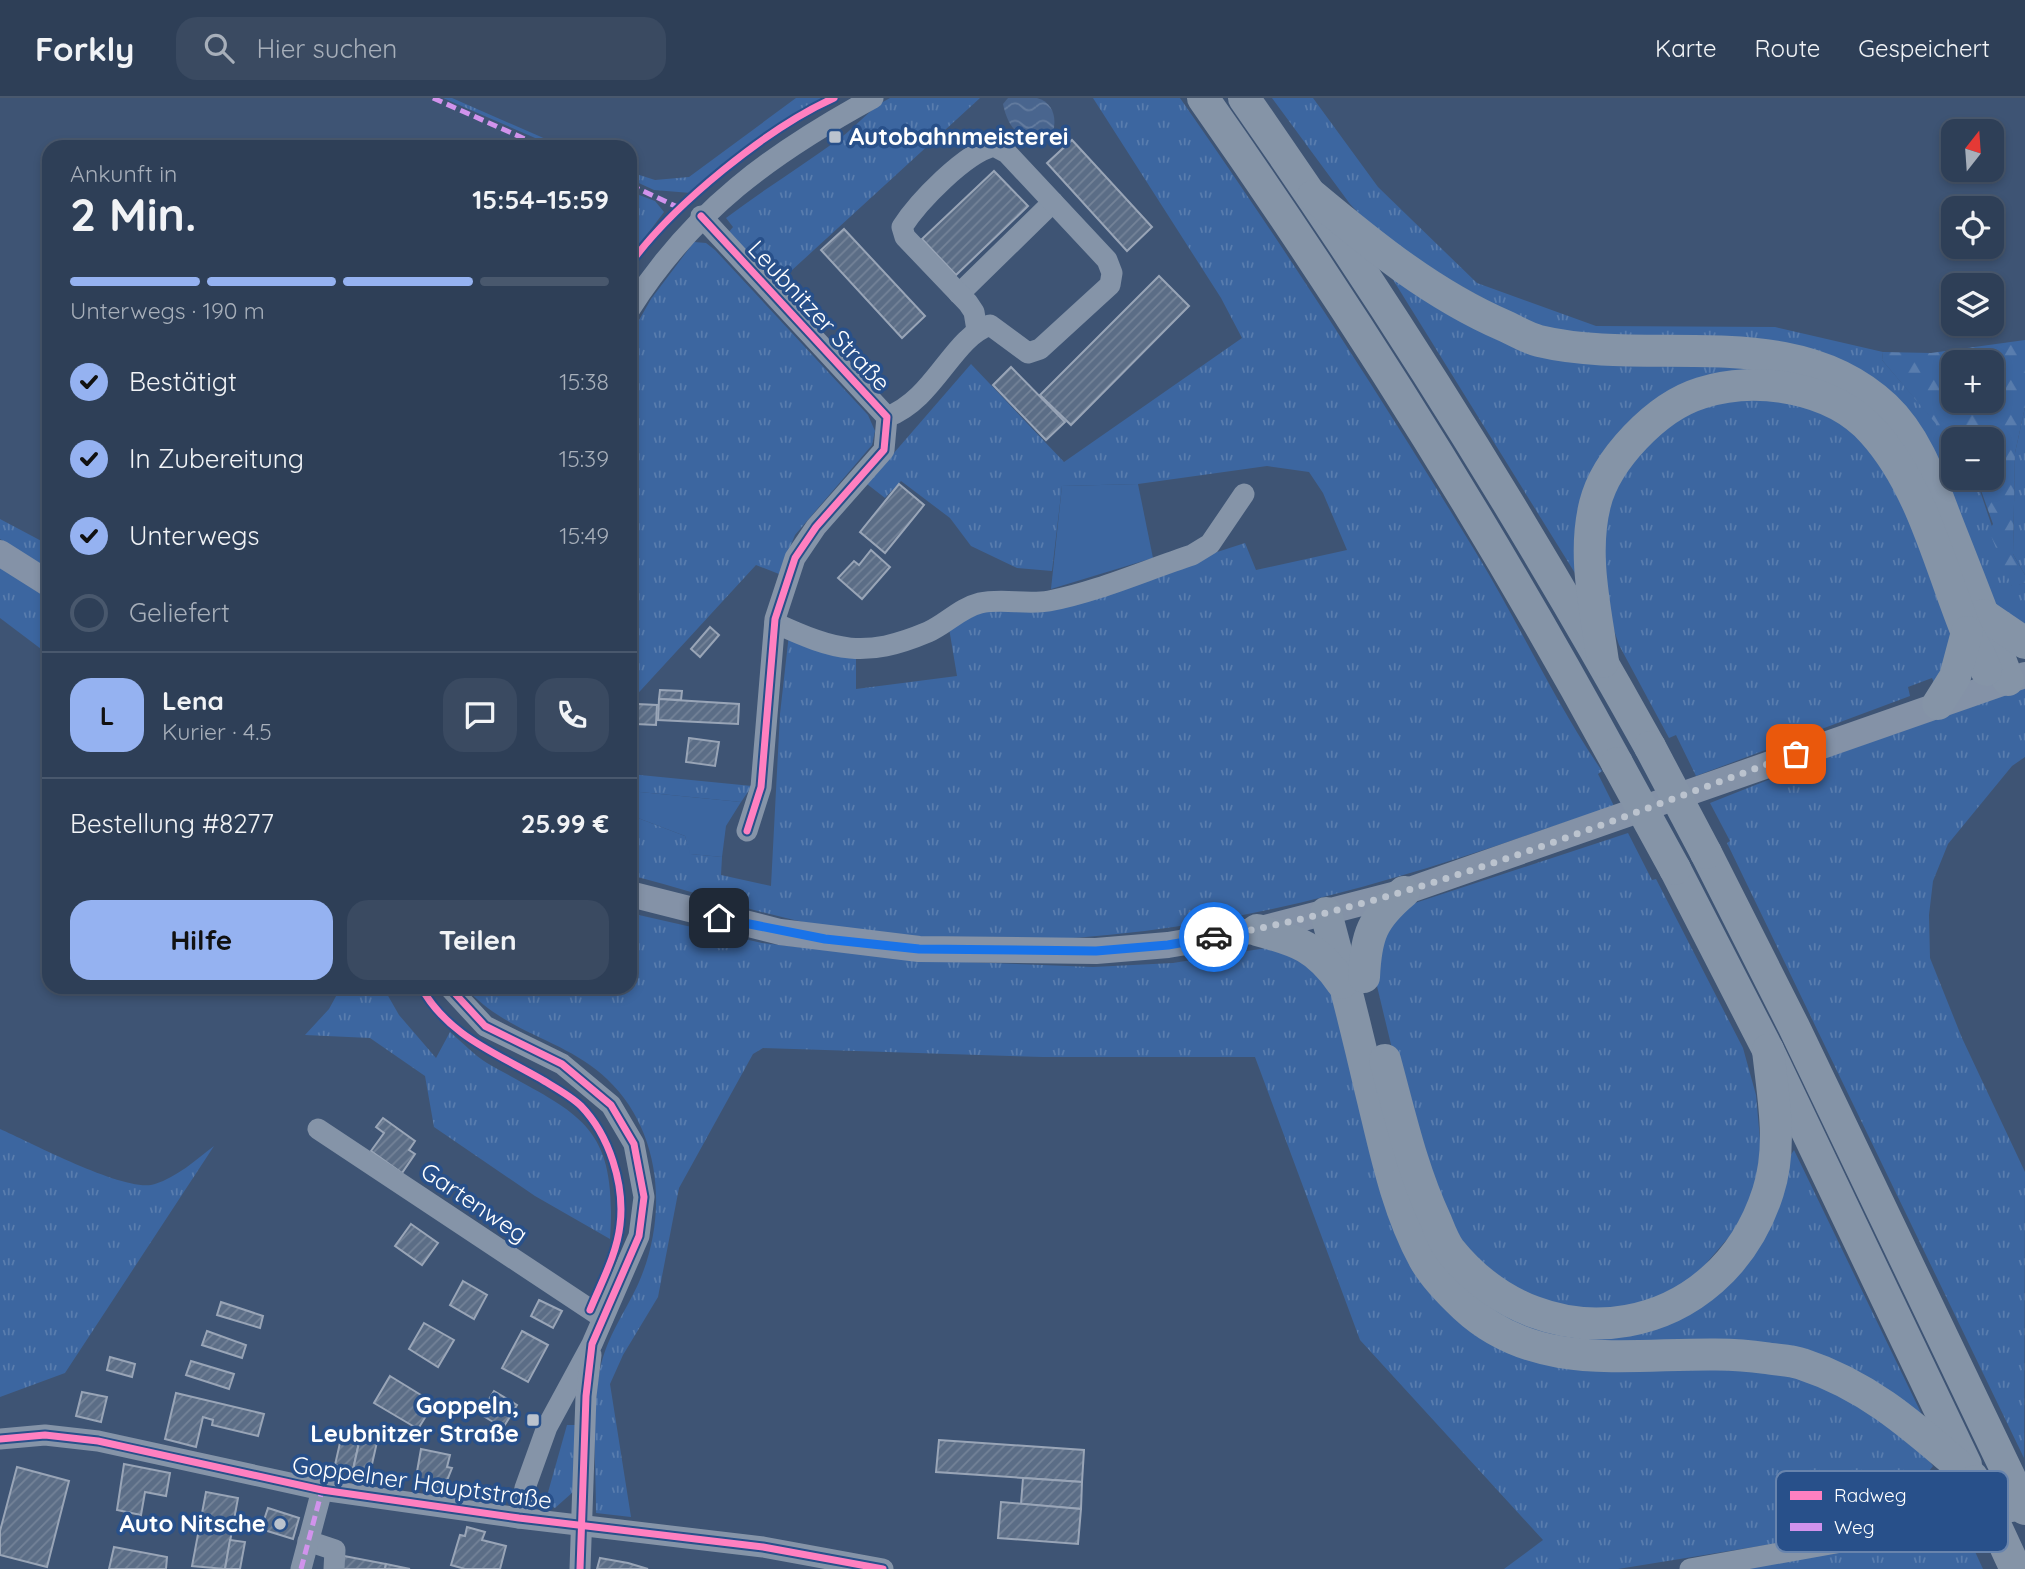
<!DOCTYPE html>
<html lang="de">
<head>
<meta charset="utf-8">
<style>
  :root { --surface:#2e3f57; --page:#3a4a61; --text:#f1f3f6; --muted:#a7afba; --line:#49586d; --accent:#95b2f1 }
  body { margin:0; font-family:Quicksand,sans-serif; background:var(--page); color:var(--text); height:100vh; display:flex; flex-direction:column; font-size:26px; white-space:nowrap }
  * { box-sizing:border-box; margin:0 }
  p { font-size:23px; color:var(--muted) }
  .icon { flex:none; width:38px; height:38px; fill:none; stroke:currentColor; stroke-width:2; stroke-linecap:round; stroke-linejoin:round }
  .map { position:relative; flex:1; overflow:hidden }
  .side { position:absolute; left:42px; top:42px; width:595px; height:854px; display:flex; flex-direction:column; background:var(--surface); border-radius:21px; box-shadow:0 4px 10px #0003,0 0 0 2px var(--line) }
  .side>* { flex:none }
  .needle { width:46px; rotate:17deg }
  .controls { position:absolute; left:1941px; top:21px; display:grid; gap:14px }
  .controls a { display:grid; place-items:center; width:63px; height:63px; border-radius:14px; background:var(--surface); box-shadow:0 4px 10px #0003,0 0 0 2px var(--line); font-size:35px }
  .pin { position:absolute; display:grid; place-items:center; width:60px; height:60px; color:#fff; margin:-30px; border-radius:14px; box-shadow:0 4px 10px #0006 }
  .courier { position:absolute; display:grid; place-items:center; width:70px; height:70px; margin:-35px; border:5px solid #1a73e8; border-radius:50%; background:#fff; color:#222; box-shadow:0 2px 9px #0007 }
  .headline em { font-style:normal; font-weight:800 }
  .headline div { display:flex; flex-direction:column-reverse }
  .headline { display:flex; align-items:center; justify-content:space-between; height:119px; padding:0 28px }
  h1 { font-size:46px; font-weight:800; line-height:52px }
  .bar { display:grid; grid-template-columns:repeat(4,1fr); gap:10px 7px; align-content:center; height:84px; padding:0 28px }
  .bar i { height:9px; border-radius:5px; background:var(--line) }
  .bar .active { background:var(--accent) }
  .bar p { grid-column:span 4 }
  .line { display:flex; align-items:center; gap:18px; padding:0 28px; border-top:2px solid var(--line) }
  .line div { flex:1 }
  .round { display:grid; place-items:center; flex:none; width:74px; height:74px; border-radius:21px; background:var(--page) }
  ol { padding:0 28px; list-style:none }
  li { display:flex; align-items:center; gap:21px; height:77px }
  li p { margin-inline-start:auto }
  li .icon { padding:7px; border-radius:50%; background:var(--accent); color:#111; stroke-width:4 }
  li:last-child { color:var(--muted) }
  li i { width:38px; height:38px; border:4px solid var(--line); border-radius:50% }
  .action { display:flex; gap:14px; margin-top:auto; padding:14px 28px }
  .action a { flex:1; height:80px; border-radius:21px; background:var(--accent); color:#111; font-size:28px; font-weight:800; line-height:80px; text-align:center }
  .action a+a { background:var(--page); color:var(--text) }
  header { display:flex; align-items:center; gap:42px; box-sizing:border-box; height:98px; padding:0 35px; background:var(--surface); border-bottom:2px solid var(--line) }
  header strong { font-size:33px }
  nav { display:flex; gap:38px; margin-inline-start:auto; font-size:24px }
  .search { width:490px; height:63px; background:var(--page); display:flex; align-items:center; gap:18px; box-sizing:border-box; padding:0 24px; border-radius:21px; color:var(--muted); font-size:26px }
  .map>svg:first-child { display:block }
  .grass { fill:url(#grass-tufts) }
  .forest { fill:url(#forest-firs); fill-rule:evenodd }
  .green { fill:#3c66a0 }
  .water { fill:url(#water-waves) }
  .building { fill:url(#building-hatch); stroke:#99a5b7; stroke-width:2 }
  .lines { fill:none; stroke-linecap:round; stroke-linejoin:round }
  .minor { stroke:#8594a8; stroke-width:21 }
  .major { stroke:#8492a7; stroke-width:26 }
  .highway { stroke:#8594a7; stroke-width:32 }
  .highway-bridge { stroke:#8594a7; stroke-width:32 }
  .quiet { stroke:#d193ec; stroke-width:5; stroke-dasharray:10 5; stroke-linecap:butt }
  .cycleway-casing { stroke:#28508a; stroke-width:11 }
  .cycleway { stroke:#ff80c0; stroke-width:7 }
  .done { stroke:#bbc3ce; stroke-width:7; stroke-dasharray:0 12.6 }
  .route { stroke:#1a73e8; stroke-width:9 }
  .poi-dot { fill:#bbc3ce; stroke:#28508a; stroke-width:2.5 }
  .labels { text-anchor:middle; stroke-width:7; stroke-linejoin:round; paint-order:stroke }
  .poi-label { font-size:24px; font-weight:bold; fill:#fff; stroke:#28508a; text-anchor:end }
  .street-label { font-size:24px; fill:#fff; stroke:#28508a }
  .key { fill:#28508a; stroke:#6884ad; stroke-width:2 }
  .key-label { font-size:19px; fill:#fff }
</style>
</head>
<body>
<header>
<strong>Forkly</strong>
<div class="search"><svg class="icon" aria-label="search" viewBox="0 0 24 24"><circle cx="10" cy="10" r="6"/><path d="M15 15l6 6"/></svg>Hier suchen</div>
<nav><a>Karte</a><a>Route</a><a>Gespeichert</a></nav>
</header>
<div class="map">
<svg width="2025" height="1471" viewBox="0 0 2025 1471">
  <defs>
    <pattern id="grass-tufts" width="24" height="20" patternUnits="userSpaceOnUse" patternTransform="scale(1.75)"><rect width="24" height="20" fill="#3c66a0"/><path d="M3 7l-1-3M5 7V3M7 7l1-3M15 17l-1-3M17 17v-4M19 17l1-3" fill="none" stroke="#597dae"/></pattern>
    <pattern id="forest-firs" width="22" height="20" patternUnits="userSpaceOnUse" patternTransform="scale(1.75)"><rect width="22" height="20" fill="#3c66a0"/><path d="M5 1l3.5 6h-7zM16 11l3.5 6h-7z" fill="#597dae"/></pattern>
    <pattern id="water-waves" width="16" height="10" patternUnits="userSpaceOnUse" patternTransform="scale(1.75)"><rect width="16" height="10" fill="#49658e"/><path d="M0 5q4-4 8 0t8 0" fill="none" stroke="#647c9f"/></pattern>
    <pattern id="building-hatch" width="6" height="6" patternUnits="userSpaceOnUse" patternTransform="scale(1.75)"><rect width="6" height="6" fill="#5b6d86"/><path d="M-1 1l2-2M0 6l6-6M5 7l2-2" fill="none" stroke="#748398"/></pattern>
  </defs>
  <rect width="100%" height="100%" fill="#3e5474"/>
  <g class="grass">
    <polygon points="443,0 452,0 564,49 556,49"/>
    <polygon points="796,0 825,0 758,43 691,95 654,92 630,81 630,74 655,82 689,79"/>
    <path d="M890,0H980L791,173L775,184L728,135L733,129L726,120C763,92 802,68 839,41C857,28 870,10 890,0Z"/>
    <path d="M1093,0H1180C1283,147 1381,299 1475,453C1519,525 1554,603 1602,673L1598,676L1614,708C1541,732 1467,759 1393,780C1220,831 1030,859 850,833C776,822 703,796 630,777V717L685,738L691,756L722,759L721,777L771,788L780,616L789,536L856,558V591L957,578L949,530L976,509L1177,467L1245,445L1256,472L1347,452L1323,395L1309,374L1267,368L1138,386L1062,388L1052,473L1017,470L971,448L950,420L901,383L885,400L867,386L971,266L1064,364L1242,240L1221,200Z"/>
    <polygon points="1272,0 1313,0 1378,89 1477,185 1596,228 1775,229 1883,254 1882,262 1949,340 1953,351 1953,380 1976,381 2012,488 2025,485 2025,535 2000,519 1872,286 1538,231 1391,149 1350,106"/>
    <polygon points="634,95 655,103 664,114 630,159 630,103"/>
    <polygon points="694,144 706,145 715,152 868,317 875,333 872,347 795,437 779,476 756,467 630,604 630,238 651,201"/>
    <polygon points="1387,172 1507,239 1819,276 1927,407 1806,285 1638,324 1583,488"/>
    <polygon points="1773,296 1850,325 1891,370 1954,536 1936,589 1932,580 1908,589 1910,598 1696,678 1676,637 1669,640 1619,547 1599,488 1597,455 1620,370 1643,341 1707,304"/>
    <polygon points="2025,309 2025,477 2013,456 2015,355"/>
    <polygon points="0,421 49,447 49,472 0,441"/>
    <polygon points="0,469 49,501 49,557 0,520"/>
    <polygon points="2025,590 2025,659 2012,668 1948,746 1933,783 1929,817 1930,860 1962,940 2025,1074 2024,1360 1727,745 1730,743 1710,705 1813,664"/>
    <polygon points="630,676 752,688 741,704 630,693"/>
    <polygon points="1628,735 1652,782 1656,781 1743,950 1756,997 1762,1064 1747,1118 1685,1190 1610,1216 1528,1202 1451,1138 1416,1051 1371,863 1373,844 1412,806"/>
    <path d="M630,815L762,845L915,862L1093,869L1173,865L1266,850L1320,868L1487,1235L1800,1275L1857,1298L1914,1343L1933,1368L1929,1373L1957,1416L1618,1471H1504L1543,1442L1360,1242L1255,959H1043L763,950L753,956L679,1090L658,1199L623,1257L610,1286L631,1419L596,1415C596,1368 591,1317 600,1271C607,1238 626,1213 639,1184C668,1117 662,1033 607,981C566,941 506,936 465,889H630Z"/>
    <path d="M341,889H383L399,917L436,960L450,934C462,944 474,957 487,965C578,1017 618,1023 610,1141L535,1098L434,1029L425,978L370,940L305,937L329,911Z"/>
    <path d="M0,1031C30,1044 127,1096 155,1086C177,1079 196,1062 214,1048L65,1275L0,1299Z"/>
    <polygon points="1794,1052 1924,1321 1866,1283 1563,1247 1478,1212 1408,1091 1518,1221 1693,1209"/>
    <polygon points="567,1327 575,1327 573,1394 555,1410 545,1405"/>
    <polygon points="1966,1434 1983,1471 1731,1471"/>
  </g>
  <path class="forest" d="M2025,242V309L2015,355L2013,456L2025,477V485L2012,489L1989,433L1993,426L1977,381L1972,380H1992V341H1953V351L1948,340L1882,262L1883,254L1931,255ZM1953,264H1992V303H1953Z"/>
  <g class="green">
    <polygon points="1138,386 1153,460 1051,491 1062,388"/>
    <polygon points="630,693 741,704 726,728 722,759 690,756 685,738 630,717"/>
  </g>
  <path class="water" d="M1008,0C1016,0 1028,0 1037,0C1057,5 1058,29 1049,43C1022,46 1008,31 1003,6Z"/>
  <g class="building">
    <polygon points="1072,42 1152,129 1127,153 1047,65"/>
    <polygon points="994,73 1028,108 956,177 922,141"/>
    <polygon points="844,131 925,218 902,240 821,152"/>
    <polygon points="1159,178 1189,208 1071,327 1040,297"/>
    <polygon points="1011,269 1065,324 1046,342 993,287"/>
    <polygon points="899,386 924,407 885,455 860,434"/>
    <polygon points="871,452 890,469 862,501 838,480 854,463 859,467"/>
    <polygon points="710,529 719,537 700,559 691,551"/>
    <polygon points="660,592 682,593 681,602 659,601"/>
    <polygon points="659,601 739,606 738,626 658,622"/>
    <polygon points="637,606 657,607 656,627 636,626"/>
    <polygon points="689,640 719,644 715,668 686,664"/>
    <polygon points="383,1020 415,1043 409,1052 415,1056 402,1075 371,1053 384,1035 376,1029"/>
    <polygon points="411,1126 438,1145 422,1167 395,1148"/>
    <polygon points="463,1183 487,1197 474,1221 450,1207"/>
    <polygon points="539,1202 562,1213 553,1230 531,1218"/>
    <polygon points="221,1204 263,1218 260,1230 217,1217"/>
    <polygon points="424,1225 454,1242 438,1269 409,1251"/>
    <polygon points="207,1233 246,1247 242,1260 202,1247"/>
    <polygon points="522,1233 548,1247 528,1284 502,1270"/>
    <polygon points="110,1259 135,1266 132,1279 107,1272"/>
    <polygon points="191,1263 234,1276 229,1291 186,1277"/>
    <polygon points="390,1278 434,1305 418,1331 374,1305"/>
    <polygon points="494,1293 517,1307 503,1330 480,1316"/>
    <polygon points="82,1294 107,1299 101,1324 76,1318"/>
    <polygon points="176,1295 264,1316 258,1338 212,1327 213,1322 203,1319 196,1349 165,1341"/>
    <polygon points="342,1336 360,1340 353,1372 335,1367"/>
    <polygon points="360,1340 377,1344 370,1375 353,1372"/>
    <polygon points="939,1342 1084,1352 1082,1384 936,1374"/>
    <polygon points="421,1351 450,1357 447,1369 452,1370 444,1390 415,1385"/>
    <polygon points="124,1366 170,1375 166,1398 145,1394 141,1417 117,1412"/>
    <polygon points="17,1369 69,1383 47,1469 0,1457 0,1433"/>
    <polygon points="1023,1380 1082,1384 1081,1411 1021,1406"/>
    <polygon points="206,1394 238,1400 225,1471 192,1468"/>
    <polygon points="1001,1404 1081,1411 1078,1446 998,1440"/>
    <polygon points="268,1410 299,1420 293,1441 261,1431"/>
    <polygon points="467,1429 485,1434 482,1442 506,1448 500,1471 465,1471 451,1467 460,1437 465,1438"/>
    <polygon points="230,1442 245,1444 240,1471 225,1471"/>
    <polygon points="114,1449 167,1459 166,1471 109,1471"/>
    <polygon points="344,1458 386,1466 385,1471 342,1471"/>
    <polygon points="600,1460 628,1465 648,1471 597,1471"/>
    <polygon points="386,1466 410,1471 385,1471"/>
  </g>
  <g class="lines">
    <g class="minor">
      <polyline points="701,118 887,319 884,352 816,429 795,460 775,521 761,689 747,733"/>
      <polyline points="959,196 1053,104"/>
      <path d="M630,211C693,112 772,55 873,0"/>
      <path d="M887,319C935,301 952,240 990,227L1028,255L1040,251L1110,187L1112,175L1107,162L1007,55L994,48C965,55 918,104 902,129L905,139L968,205L974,214L977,232"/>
      <path d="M775,525C836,553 864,561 928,534C946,526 960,510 980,505C1002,500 1026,507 1049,503C1097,494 1146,472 1192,457L1210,446L1244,396"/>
      <polyline points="449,889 485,928 562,966 611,1007 634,1046 644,1099 639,1138 592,1246 547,1329 525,1390 519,1420"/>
      <polyline points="318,1031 603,1220"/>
      <polyline points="0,1341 45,1337 98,1343 322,1392 519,1420 763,1449 883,1471"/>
      <polyline points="308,1443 335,1452 334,1471"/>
      <polyline points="301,1471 322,1392"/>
      <polyline points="580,1471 586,1298 591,1257"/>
      <polyline points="1690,1471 2025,1411"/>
    </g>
    <g class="major">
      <polyline points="0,455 49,486"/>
      <polyline points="630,796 780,834 919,851 1096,853 1168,847 1257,832 1404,794 2025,577"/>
    </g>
    <g class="highway">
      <path d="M1203,0C1353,214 1492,435 1617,665"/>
      <path d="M1244,0C1390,209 1526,426 1650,649"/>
      <path d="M1313,98C1373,148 1433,197 1505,228C1516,233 1527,240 1539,243C1652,270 1793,222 1885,309C1921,343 1935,395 1953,439C1972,487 1990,534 2008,582"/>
      <polyline points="1984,517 2025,545"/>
      <path d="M1603,564C1596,512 1582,458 1595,406C1606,362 1656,309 1701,295C1756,277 1833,289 1873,334C1921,387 1939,465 1965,530C1971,544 1981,557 1986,572"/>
      <polyline points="1938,606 1955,579 1967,534"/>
      <polyline points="1706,755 1794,929 2025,1411"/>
      <polyline points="1675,771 1768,952 1966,1367"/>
      <path d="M1326,815C1342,874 1357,934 1371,994C1385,1051 1396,1109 1424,1161C1434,1179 1450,1195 1465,1209C1549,1287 1665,1245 1765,1260C1777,1262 1791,1262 1802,1266C1872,1289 1917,1332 1972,1379"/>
      <path d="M1257,832C1298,843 1317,849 1342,885"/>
      <path d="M1364,879C1366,837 1372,821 1404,794"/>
      <path d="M1385,962C1400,1017 1412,1072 1436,1123C1440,1133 1444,1144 1450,1152C1546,1271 1721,1241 1768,1094C1783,1048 1773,999 1768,952"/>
    </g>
    <g class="highway-bridge">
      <polyline points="1650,649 1706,755"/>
      <polyline points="1617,665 1675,771"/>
      <polyline points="1975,1383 2012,1463"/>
    </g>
    <g class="quiet">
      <polyline points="433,0 543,49"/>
      <polyline points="630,87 684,112"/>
      <polyline points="301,1471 322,1392"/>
    </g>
    <g class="cycleway-casing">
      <g id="cycleway">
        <polyline points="701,118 887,319 884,352 816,429 795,460 775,521 761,689 747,733"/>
        <path d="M630,166C673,107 767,30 834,0"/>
        <path d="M421,889C447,937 496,955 541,981C554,989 571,998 581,1008C609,1037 625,1086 620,1127C617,1156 601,1185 590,1212"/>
        <polyline points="449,889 485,928 562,966 611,1007 634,1046 644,1099 639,1138 592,1246 586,1298 580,1471"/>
        <polyline points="0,1341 45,1337 98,1343 322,1392 519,1420 763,1449 883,1471"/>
      </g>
    </g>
    <use href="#cycleway" class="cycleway"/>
  </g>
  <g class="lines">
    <path class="done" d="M1214,839C1414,804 1605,724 1796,656"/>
    <polyline class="route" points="719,820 825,841 919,851 1096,853 1168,847 1214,839"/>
  </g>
  <g class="poi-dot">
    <rect x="828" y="32" width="14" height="14" rx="3.5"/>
    <rect x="526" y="1315" width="14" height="14" rx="3.5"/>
    <circle cx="280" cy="1426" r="7"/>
  </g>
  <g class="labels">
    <g class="poi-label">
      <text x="849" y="47" text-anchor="start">Autobahnmeisterei</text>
      <text x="519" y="1316">Goppeln,<tspan x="519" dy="28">Leubnitzer Straße</tspan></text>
      <text x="266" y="1434">Auto Nitsche</text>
    </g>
    <g class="street-label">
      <text transform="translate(819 218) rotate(47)" y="8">Leubnitzer Straße</text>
      <text transform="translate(474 1105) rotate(34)" y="8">Gartenweg</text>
      <text transform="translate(422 1385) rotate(8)" y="8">Goppelner Hauptstraße</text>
    </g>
  </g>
  <rect x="1776" y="1373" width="232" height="81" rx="10" class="key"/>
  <rect x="1790" y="1393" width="32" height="9" fill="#ff80c0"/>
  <rect x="1790" y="1425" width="32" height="8" fill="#d193ec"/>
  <g class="key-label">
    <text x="1834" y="1404">Radweg</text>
    <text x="1834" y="1436">Weg</text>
  </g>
</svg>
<div class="controls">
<a><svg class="needle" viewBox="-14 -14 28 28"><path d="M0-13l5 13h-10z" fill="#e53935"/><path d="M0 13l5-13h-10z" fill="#a7afba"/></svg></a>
<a><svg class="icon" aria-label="locate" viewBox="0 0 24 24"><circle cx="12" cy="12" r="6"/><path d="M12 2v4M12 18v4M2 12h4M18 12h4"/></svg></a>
<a><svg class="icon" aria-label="layers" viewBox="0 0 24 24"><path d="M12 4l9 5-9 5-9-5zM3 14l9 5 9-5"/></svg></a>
<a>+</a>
<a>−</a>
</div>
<div class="pin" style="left:1796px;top:656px;background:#ea580c"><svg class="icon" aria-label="bag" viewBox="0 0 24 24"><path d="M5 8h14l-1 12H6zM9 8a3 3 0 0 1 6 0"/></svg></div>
<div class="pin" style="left:719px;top:820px;background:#1f2937"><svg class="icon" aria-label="home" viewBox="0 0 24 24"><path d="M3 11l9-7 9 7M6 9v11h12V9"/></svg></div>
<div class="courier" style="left:1214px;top:839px"><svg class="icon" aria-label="car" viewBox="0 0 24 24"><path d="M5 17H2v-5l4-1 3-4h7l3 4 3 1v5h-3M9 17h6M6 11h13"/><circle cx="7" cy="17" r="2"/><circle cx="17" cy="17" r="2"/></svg></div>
<section class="side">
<div class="headline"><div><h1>2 Min.</h1><p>Ankunft in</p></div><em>15:54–15:59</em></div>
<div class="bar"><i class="active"></i><i class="active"></i><i class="active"></i><i></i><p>Unterwegs · 190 m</p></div>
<ol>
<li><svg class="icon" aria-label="check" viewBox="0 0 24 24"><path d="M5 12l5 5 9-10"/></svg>Bestätigt<p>15:38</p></li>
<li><svg class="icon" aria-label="check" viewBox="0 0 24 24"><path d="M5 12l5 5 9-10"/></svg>In Zubereitung<p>15:39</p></li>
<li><svg class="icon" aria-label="check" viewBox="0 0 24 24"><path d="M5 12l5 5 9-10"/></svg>Unterwegs<p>15:49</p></li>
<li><i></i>Geliefert</li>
</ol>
<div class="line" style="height:126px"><b class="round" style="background:var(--accent);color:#111">L</b><div><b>Lena</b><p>Kurier · 4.5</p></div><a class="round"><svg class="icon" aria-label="chat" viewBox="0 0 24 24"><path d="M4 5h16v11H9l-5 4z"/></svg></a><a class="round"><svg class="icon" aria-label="phone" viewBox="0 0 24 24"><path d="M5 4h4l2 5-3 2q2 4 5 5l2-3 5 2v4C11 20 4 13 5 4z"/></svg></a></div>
<div class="line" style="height:91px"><div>Bestellung #8277</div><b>25.99 €</b></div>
<div class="action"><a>Hilfe</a><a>Teilen</a></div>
</section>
</div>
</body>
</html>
